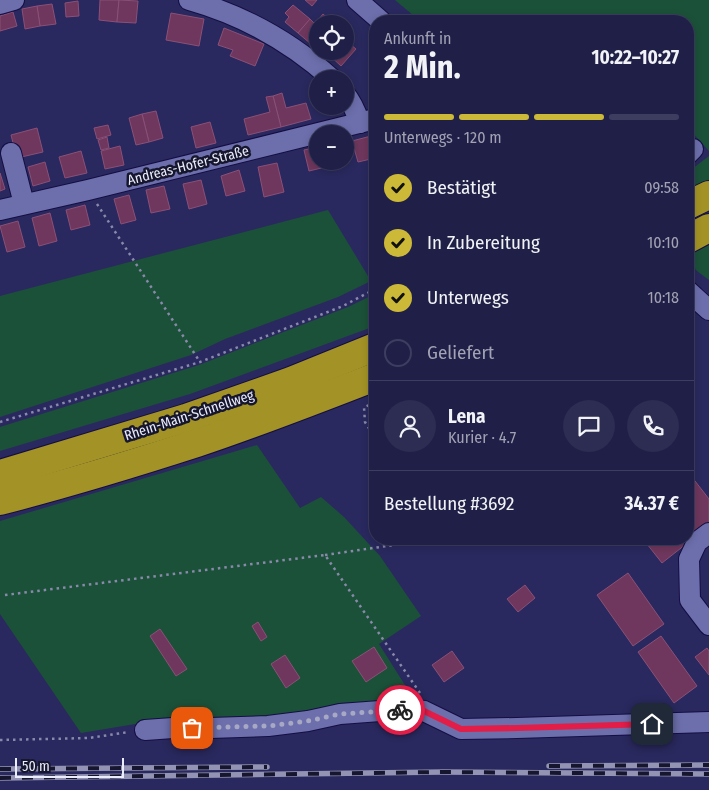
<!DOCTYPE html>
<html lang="de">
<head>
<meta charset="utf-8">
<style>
  :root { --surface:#201f47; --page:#2d2c52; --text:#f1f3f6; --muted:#a2a2b4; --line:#3d3d60; --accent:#ccb938 }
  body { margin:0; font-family:"Fira Sans Condensed",sans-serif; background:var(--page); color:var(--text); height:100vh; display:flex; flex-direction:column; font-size:19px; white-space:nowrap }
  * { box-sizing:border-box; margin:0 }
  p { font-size:16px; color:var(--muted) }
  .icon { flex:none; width:28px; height:28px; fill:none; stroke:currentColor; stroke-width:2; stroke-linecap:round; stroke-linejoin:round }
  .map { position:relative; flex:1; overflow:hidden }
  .side { position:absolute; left:369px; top:15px; width:325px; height:530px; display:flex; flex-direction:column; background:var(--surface); border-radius:20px; box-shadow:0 2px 8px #0003,0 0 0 1px var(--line) }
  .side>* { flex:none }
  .controls { position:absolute; left:309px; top:15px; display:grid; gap:10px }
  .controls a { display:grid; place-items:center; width:45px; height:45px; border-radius:50%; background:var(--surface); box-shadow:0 2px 8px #0003,0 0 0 1px var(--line); font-size:25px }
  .scale { position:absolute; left:15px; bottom:12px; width:109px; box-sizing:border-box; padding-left:5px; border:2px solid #ebedfa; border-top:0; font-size:14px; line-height:18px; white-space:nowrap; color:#ebedfa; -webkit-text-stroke:4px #16162e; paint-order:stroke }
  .pin { position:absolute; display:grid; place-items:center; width:42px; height:42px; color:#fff; margin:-21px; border-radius:10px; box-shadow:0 2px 8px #0006 }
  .courier { position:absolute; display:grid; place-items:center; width:50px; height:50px; margin:-25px; border:4px solid #e11d48; border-radius:50%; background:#fff; color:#222; box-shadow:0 1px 6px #0007 }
  .head em { font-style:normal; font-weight:700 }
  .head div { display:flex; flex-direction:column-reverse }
  .head { display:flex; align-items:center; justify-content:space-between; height:85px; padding:0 15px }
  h1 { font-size:32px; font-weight:700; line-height:38px }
  .bar { display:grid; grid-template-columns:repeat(4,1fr); gap:8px 5px; align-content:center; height:60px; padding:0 15px }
  .bar i { height:6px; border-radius:4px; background:var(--line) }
  .bar .on { background:var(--accent) }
  .bar p { grid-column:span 4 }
  .line { display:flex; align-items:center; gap:12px; padding:0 15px; border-top:1px solid var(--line) }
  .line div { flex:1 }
  .round { display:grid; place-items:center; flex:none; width:52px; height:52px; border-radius:26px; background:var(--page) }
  ol { padding:0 15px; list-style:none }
  li { display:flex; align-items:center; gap:15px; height:55px }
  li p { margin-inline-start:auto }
  li .icon { padding:5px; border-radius:50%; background:var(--accent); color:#111; stroke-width:4 }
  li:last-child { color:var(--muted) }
  li i { width:28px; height:28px; border:2px solid var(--line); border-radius:50% }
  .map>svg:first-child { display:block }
  .green { fill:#1c5139 }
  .building { fill:#6f375d; stroke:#8a5077 }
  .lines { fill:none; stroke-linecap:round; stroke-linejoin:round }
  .minor-casing { stroke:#150e43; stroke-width:22 }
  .highway-casing { stroke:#150e43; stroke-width:30 }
  .path { stroke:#8989ab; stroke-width:2.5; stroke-dasharray:2.5 4; stroke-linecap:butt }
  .minor { stroke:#6c6fac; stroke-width:20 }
  .highway { stroke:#a39326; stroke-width:28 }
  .rail-casing { stroke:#9393b3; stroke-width:5.5 }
  .rail { stroke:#16162e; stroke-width:4; stroke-dasharray:11; stroke-linecap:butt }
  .done { stroke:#a7a8c4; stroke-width:5; stroke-dasharray:0 9 }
  .route { stroke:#e11d48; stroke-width:6 }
  .labels { text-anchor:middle; stroke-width:5; stroke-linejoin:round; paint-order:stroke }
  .street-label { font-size:14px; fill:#ebedfa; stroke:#16162e }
</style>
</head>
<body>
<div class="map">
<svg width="709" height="790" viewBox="0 0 709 790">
  <rect width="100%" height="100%" fill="#2a295f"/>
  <g class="green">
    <polygon points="395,0 709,0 709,151 688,128 688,21 420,21"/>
    <polygon points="709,156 709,180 688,190 688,172"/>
    <polygon points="328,210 371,281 338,297 225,339 191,355 0,417 0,296"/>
    <polygon points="709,245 709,280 697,271 688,261 688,256"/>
    <polygon points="375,294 375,326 190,394 0,451 0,427 199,365 348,307"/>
    <polygon points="257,445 300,508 321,497 344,517 380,556 421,616 379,644 415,701 338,703 314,714 257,720 194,719 177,717 81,733 0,614 0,521"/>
  </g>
  <g class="building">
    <polygon points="100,0 119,0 117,22 99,20"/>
    <polygon points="119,0 138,1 136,23 117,22"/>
    <polygon points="305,0 317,0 312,6"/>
    <polygon points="78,1 79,16 66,17 65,3"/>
    <polygon points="52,4 56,24 40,26 37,6"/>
    <polygon points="293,5 310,19 298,33 285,22 289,17 285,13"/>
    <polygon points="37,6 40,26 25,29 22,9"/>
    <polygon points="13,12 17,26 0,31 0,16"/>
    <polygon points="171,13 204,19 199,46 166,40"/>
    <polygon points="323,14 331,21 329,24 318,24 318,37 311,44 298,33 310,19 315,24"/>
    <polygon points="224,28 264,44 255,66 230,56 233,50 218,45"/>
    <polygon points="345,40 356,49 341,66 327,53 329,51 345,51"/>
    <polygon points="282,93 286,108 306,103 311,119 281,127 273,96"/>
    <polygon points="273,96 281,127 248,135 244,119 270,112 266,97"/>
    <polygon points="156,111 163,138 149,142 142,114"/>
    <polygon points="142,114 149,142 136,145 129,118"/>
    <polygon points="210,122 216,143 196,148 191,127"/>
    <polygon points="108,125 111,135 97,139 94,128"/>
    <polygon points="37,128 43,152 17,158 11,135"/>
    <polygon points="371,136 375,151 375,158 358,162 352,141"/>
    <polygon points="107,137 109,148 101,150 98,140"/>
    <polygon points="120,146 124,165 105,169 101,151"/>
    <polygon points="318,147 318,161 337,161 338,164 309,171 304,150"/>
    <polygon points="81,151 87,173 65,178 59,157"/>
    <polygon points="45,162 50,181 33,186 28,167"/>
    <polygon points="277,163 284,192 264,197 258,167"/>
    <polygon points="239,170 245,191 226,196 221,176"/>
    <polygon points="0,173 5,189 0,191"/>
    <polygon points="201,180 207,204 189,209 183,184"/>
    <polygon points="164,186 170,209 151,213 146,190"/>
    <polygon points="129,195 136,220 121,224 114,199"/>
    <polygon points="85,205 90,225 71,230 66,210"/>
    <polygon points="50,213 57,241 39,246 32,218"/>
    <polygon points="18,221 25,247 7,252 0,226"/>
    <polygon points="688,472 709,499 709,526 662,563 643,539 688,539"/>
    <polygon points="628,573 664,624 633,646 597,595"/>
    <polygon points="525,585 535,598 518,612 507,599"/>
    <polygon points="258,622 267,637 261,641 252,626"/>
    <polygon points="160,629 187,669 176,676 150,636"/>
    <polygon points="661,636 697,686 674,703 638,652"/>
    <polygon points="374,647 387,668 366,682 352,661"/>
    <polygon points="707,648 709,651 709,675 695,657"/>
    <polygon points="452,651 464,668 444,682 432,665"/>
    <polygon points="285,655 300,678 286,688 271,664"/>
  </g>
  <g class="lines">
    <g class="minor-casing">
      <g id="minor">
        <path d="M189,0C242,15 291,42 332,79"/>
        <polyline points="357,0 381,21"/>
        <polyline points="0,4 14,0"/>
        <path d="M345,94C352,102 356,112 360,123"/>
        <polyline points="11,153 24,204"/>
        <polyline points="688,154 693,149"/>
        <polyline points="0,210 88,190 375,119"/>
        <polyline points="688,291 709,310"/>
        <polyline points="709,533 697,542 689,559 690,600 709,625"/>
        <polyline points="145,730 173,728 210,728 268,726 308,721 340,714 407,709 424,711 461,729 517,728 709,722"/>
      </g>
    </g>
    <g class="highway-casing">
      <g id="highway">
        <polyline points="688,205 709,195"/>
        <polyline points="688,239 709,228"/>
        <polyline points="0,474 186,418 291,381 375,347"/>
        <path d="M0,501C66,484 132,464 197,443C257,423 316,400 375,377"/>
      </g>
    </g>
    <g class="path">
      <polyline points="97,204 200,362"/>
      <polyline points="375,403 364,407 365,422 375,438"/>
      <polyline points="0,422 200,362 343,306 375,289"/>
      <polyline points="443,539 461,540"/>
      <polyline points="325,555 435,539"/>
      <polyline points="5,595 325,555 420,693"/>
      <polyline points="0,740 89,738 129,732"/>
    </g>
    <use href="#minor" class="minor"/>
    <use href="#highway" class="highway"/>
    <g class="rail-casing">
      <g id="rail">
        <polyline points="549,766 709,765"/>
        <polyline points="0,769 267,767"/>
        <polyline points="0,778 443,772 709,774"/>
      </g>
    </g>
    <use href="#rail" class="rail"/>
  </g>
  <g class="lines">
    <polyline class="done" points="192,728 268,726 308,721 340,714 400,710"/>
    <polyline class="route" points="400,710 407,709 424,711 461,729 517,728 652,724"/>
  </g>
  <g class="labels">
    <g class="street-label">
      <text transform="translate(188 165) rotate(-14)" y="5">Andreas-Hofer-Straße</text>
      <text transform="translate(189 415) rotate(-18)" y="5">Rhein-Main-Schnellweg</text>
    </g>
  </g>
</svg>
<div class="controls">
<a><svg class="icon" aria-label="locate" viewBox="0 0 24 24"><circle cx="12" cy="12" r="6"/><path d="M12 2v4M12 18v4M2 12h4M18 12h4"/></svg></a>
<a>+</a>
<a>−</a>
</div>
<div class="scale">50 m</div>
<div class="pin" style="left:192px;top:728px;background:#ea580c"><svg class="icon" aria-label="bag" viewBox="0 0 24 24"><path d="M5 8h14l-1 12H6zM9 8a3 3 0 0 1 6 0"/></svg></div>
<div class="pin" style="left:652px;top:724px;background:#1f2937"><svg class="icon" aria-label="home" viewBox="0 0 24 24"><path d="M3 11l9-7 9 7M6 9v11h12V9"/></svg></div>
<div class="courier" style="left:400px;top:710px"><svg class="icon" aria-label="bike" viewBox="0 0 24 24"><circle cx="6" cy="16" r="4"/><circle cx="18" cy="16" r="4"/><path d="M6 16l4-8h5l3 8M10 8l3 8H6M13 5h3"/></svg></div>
<section class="side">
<div class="head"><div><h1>2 Min.</h1><p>Ankunft in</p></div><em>10:22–10:27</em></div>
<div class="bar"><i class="on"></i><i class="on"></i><i class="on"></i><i></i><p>Unterwegs · 120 m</p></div>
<ol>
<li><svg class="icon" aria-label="check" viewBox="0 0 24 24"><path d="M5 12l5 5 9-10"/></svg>Bestätigt<p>09:58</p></li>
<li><svg class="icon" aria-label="check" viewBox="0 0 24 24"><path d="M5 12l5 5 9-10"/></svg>In Zubereitung<p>10:10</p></li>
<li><svg class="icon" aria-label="check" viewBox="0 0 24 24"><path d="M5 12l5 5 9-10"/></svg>Unterwegs<p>10:18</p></li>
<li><i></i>Geliefert</li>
</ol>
<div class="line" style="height:90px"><a class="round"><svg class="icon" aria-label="person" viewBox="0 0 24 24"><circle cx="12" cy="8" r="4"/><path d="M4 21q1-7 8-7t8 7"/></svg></a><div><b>Lena</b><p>Kurier · 4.7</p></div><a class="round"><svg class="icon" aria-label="chat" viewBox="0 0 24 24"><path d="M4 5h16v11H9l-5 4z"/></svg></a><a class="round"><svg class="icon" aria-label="phone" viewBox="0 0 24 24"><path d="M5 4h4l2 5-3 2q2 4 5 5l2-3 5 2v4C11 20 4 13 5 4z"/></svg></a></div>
<div class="line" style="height:65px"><div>Bestellung #3692</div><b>34.37 €</b></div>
</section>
</div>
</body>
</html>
